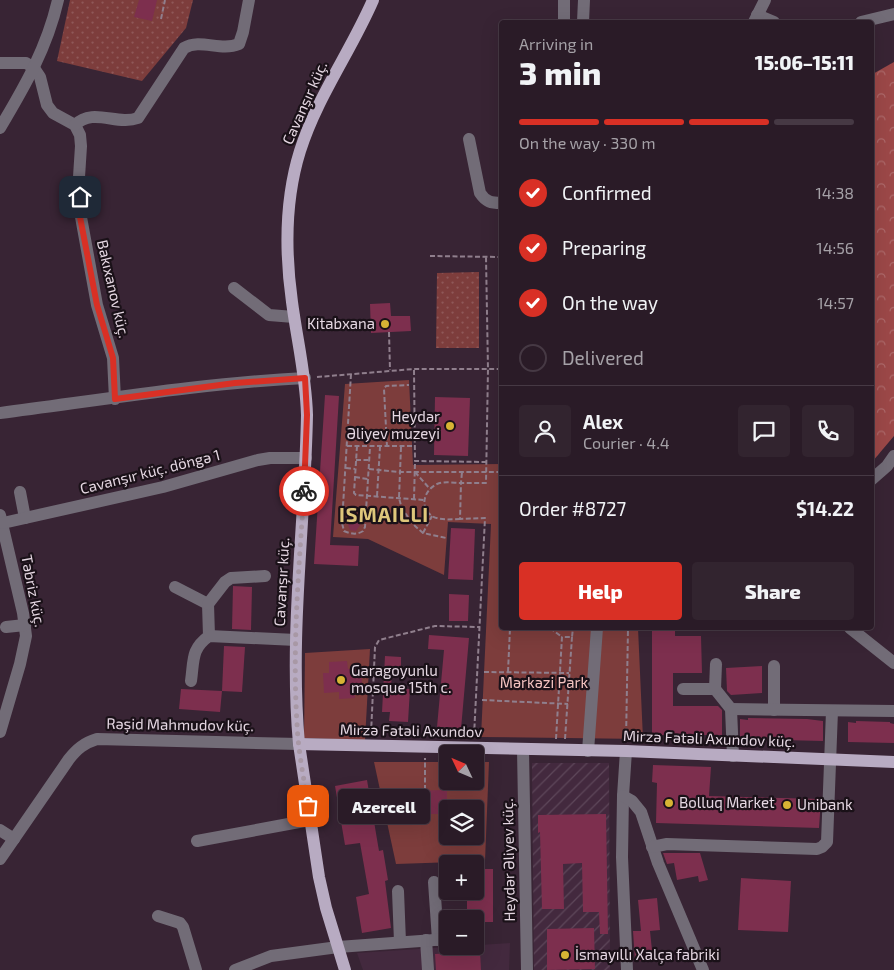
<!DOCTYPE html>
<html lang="en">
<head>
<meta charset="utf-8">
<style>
  :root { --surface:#2a1b27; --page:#32242f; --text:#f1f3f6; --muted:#a5a1a7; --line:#463944; --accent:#d93025 }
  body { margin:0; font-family:"Exo 2",sans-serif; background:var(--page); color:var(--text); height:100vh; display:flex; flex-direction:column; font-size:19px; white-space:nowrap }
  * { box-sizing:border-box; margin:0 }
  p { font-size:16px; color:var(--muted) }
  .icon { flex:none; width:28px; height:28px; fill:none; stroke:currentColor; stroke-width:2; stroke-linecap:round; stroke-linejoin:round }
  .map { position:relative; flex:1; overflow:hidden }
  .sheet { position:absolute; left:499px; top:20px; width:375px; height:610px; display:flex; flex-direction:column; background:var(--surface); border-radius:5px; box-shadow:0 5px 20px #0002,0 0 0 1px var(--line) }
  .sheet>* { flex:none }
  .needle { width:32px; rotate:314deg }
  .buttons { position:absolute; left:439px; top:745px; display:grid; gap:10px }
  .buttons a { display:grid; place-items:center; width:45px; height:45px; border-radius:5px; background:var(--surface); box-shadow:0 5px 20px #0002,0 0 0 1px var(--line); font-size:25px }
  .pin { position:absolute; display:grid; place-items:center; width:42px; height:42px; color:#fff; margin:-21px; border-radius:10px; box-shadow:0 2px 8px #0006 }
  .courier { position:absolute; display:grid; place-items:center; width:50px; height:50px; margin:-25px; border:4px solid #d93025; border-radius:50%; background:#fff; color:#222; box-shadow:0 1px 6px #0007 }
  .bubble { position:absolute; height:35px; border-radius:5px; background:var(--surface); box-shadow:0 5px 20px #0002,0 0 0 1px var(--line); font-size:16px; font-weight:800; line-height:35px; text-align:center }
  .overview em { font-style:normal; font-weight:800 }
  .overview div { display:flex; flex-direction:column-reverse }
  .overview { display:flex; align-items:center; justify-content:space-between; height:85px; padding:0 20px }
  h1 { font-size:32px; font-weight:800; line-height:38px }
  .bar { display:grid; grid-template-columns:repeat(4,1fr); gap:8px 5px; align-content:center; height:60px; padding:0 20px }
  .bar i { height:6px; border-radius:4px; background:var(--line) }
  .bar .current { background:var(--accent) }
  .bar p { grid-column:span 4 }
  .line { display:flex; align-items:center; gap:12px; padding:0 20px; border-top:1px solid var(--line) }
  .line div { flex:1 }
  .round { display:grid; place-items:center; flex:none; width:52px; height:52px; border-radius:5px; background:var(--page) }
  ol { padding:0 20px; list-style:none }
  li { display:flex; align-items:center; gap:15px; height:55px }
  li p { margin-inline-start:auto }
  li .icon { padding:5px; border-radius:50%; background:var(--accent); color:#fff; stroke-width:4 }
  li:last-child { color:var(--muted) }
  li i { width:28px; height:28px; border:2px solid var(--line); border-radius:50% }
  .primary-button { display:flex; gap:10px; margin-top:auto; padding:10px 20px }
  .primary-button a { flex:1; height:58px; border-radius:5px; background:var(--accent); color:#fff; font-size:20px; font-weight:800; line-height:58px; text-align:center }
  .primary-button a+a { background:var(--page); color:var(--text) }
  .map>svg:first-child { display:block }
  .built { fill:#43293e }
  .industrial { fill:url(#industrial-furrows) }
  .grass { fill:url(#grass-dots) }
  .forest { fill:url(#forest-crowns) }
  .park { fill:#7d3d3c; fill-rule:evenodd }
  .building { fill:#7d2f4e }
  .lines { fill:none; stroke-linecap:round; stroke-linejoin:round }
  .path { stroke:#907f8d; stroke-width:2; stroke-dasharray:5 2.5; stroke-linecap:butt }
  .minor { stroke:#726c77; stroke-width:12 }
  .major { stroke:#b8abc2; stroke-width:12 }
  .done { stroke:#a898a5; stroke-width:5; stroke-dasharray:0 9 }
  .route { stroke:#d93025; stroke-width:6 }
  .poi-dot { fill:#d7b434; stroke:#1a1118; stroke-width:2 }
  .labels { text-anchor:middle; stroke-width:4.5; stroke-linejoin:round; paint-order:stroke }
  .street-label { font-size:15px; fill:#e5d7e2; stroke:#1a1118 }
  .poi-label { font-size:15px; fill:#e5d7e2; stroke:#1a1118; text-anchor:start }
  .park-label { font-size:15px; fill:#f4c3c0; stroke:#1a1118 }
  .district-label { font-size:20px; font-weight:bold; letter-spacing:1px; fill:#dec77b; stroke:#1a1118 }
</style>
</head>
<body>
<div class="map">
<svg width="894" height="970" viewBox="0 0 894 970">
  <defs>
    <pattern id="industrial-furrows" width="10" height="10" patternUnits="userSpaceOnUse" patternTransform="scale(1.25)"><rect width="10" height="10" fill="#43293e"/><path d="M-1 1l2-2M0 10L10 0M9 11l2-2" fill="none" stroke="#5e475a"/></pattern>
    <pattern id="grass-dots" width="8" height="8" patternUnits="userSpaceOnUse" patternTransform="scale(1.25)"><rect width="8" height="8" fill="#7d3d3c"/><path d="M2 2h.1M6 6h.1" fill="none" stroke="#8f5858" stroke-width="1.8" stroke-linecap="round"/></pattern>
    <pattern id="forest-crowns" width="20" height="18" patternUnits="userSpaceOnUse" patternTransform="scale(1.25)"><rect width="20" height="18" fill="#9c4848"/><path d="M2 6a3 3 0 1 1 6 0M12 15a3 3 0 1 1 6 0" fill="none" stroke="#ae6a6b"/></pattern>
  </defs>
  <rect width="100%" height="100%" fill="#382434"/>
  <polygon class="built" points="510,943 509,970 363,970 357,953"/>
  <polygon class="industrial" points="532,763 609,763 610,970 534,970"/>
  <g class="grass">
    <polygon points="70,0 193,0 186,28 142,81 57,61"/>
    <polygon points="479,272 479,348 436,348 437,273"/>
  </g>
  <polygon class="forest" points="894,62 894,436 872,462 871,75"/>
  <g class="park">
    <polygon points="409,380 413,465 501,464 501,628 638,628 643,739 481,737 491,524 448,522 444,575 368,539 333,537 345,384"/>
    <polygon points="370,649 365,740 304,738 305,653"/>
    <path d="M374,762H447L448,781H475V762H489L485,861L396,864ZM448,809H475V836H448Z"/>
  </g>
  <g class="building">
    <polygon points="139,0 157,0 152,21 134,17"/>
    <polygon points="390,303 391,316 410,316 411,331 371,333 370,304"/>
    <polygon points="325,395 339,396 330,545 359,546 358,566 314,564"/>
    <polygon points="435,397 470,398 468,456 434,455"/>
    <polygon points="354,517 362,522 356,531 350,530 346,518"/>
    <polygon points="451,528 475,529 473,580 448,579"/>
    <polygon points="233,586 252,587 251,630 232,629"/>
    <polygon points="449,594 469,595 468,621 449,621"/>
    <polygon points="652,628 675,628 675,636 701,636 702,673 673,673 673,706 718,706 722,710 722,735 652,735"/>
    <polygon points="429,635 469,638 461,729 437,727 444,650 428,649"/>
    <polygon points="224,646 245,647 242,692 222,691"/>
    <polygon points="385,656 401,657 401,670 392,670 391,688 410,689 408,722 389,721 390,712 382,712"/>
    <polygon points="347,661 348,669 361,669 362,685 354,686 355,698 339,699 339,692 324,693 323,673 329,673 329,662"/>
    <polygon points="762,666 762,693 731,695 727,691 726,668"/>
    <polygon points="181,689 222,691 220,712 179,709"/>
    <polygon points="748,718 807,719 823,721 823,741 740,739 740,719 748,720"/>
    <polygon points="856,721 890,722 890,723 894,724 894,743 848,742 848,722 856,723"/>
    <polygon points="653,765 711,767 709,796 821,799 819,828 656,823 657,783 652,782"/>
    <polygon points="367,780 379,851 383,850 388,880 385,881 391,928 362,933 356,897 369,894 360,843 345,845 335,786"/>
    <polygon points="447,790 447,814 401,814 401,791"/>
    <polygon points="606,814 608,934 600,934 599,912 583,912 582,863 563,864 564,909 542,909 540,832 538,833 538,815"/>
    <polygon points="663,853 700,853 708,880 699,882 698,876 677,880 674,863 667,864"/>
    <polygon points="475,869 493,869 493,922 475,922 475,919 467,919 467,891 475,891"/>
    <polygon points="741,878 791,881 788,932 738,930"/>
    <polygon points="657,898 660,930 650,931 653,960 635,961 633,931 641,931 638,900"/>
    <polygon points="594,928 595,969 547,970 547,929"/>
    <polygon points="480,951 481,970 436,970 435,954"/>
  </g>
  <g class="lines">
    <g class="path">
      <polyline points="161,19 165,0"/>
      <polyline points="430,256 501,257"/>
      <polyline points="389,332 390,370"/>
      <polyline points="414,370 415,461 486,462"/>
      <path d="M351,374L342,523L344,531C351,534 357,535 363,531L365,527L370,447"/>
      <polyline points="317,377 414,369 501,369"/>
      <polyline points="347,446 414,446"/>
      <polyline points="357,446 354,493 356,495 424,500"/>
      <polyline points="387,447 384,389 386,386 409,385"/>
      <polyline points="401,447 399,498 402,509 415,526 423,533 446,538"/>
      <polyline points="356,460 369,460"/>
      <polyline points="346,468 355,469"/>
      <polyline points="369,469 400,472 501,472"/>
      <polyline points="415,472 430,489"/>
      <polyline points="355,477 368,479"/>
      <polyline points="377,496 380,447"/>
      <polyline points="414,499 415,462"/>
      <path d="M460,519C452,519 440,521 432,516C419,507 424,490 437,484C444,481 454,483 461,483L462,472"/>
      <polyline points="423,533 432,516"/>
      <polyline points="550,628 562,637"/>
      <polyline points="484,672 569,673"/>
      <polyline points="508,672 510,628"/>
      <polyline points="482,700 568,704"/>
      <polyline points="371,734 375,647 379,640 435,626 480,627"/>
      <polyline points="474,736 485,518 460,519 461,483 486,483 488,369 486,257"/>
      <polyline points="556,739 562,637 572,637 573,628"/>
      <polyline points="565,739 572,637"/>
      <polyline points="626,741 628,628"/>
      <polyline points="425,790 425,758"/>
    </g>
    <g class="minor">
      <polyline points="757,15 774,22"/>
      <polyline points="564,22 564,0"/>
      <polyline points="583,22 584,0"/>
      <polyline points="754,22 765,0"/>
      <polyline points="861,22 894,14"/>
      <polyline points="0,63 26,63 34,68 40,77 47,105 53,113 75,125 80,135 81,146 79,177 81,217 97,305 113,358 115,399"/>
      <path d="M75,125C93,107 117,126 138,118L184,48C201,38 220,52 239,44L243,32L249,0"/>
      <path d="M0,128C25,86 47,48 58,0"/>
      <path d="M469,139L480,193C486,202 491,203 501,203"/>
      <polyline points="234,288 269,315 294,317"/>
      <path d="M0,413C101,400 203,383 305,378"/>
      <polyline points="871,480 887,466 894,456"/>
      <polyline points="20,492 25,518"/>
      <polyline points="0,515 23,613 26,636 20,664 0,732"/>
      <polyline points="3,523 163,487 258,460 270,458 306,458"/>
      <polyline points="175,587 208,604 209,636"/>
      <polyline points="208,604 225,582 231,578 265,576"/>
      <polyline points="6,627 25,625"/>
      <polyline points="850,628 894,663"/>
      <polyline points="774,666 774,710"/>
      <path d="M191,681C194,660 191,649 209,636L296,640"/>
      <polyline points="683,689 715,689 731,709 733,756"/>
      <polyline points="715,689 716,664"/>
      <polyline points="731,709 894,711"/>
      <polyline points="523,750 527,970"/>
      <polyline points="588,751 597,628"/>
      <polyline points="626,751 623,796 622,857 627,970"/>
      <polyline points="623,796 632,801 641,812 658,863 703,970"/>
      <polyline points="0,830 14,839"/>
      <polyline points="197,841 310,820"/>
      <polyline points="652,847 667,844 817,849 822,847 827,842 832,711"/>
      <path d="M0,859L69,759C77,749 84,743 97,739L299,744"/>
      <polyline points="434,882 438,940"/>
      <polyline points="398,891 400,942"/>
      <polyline points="158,916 180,923 183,927 196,970"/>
      <polyline points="475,937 479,937"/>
      <polyline points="426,940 428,970"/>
      <polyline points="235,970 271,956 338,947 448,939"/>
    </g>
    <g class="major">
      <polyline points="299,744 626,751 894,762"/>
      <path d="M345,970L326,908L319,877L299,744C289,634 305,525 307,415C306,376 297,340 292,302C285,252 285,199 300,151C317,97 351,51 373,0"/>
    </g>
  </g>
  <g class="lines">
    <path class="done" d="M304,491C299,568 292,646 297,723C298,751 304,778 308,806"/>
    <polyline class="route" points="80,197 80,217 97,305 113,358 115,399 235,383 305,378 307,415 304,491"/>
  </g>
  <g class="poi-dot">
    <circle cx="385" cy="324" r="5"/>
    <circle cx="450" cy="426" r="5"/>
    <circle cx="341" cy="680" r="5"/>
    <circle cx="669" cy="803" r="5"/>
    <circle cx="787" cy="805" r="5"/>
    <circle cx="565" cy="955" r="5"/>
  </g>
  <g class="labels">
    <g class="street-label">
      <text transform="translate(305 103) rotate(-66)" y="5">Cavanşır küç.</text>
      <text transform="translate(113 289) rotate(77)" y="5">Bakıxanov küç.</text>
      <text transform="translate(150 472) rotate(-14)" y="5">Cavanşır küç. döngə 1</text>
      <text transform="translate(282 582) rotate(-87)" y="5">Cavanşır küç.</text>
      <text transform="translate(33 591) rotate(79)" y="5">Təbriz küç.</text>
      <text transform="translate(180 725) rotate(1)" y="5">Rəşid Mahmudov küç.</text>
      <text transform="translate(411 731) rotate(1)" y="5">Mirzə Fətəli Axundov</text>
      <text transform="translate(709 739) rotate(2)" y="5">Mirzə Fətəli Axundov küç.</text>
      <text transform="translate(509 860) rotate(-91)" y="5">Heydər Əliyev küç.</text>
    </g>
    <g class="poi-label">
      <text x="375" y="329" text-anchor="end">Kitabxana</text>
      <text x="440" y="422" text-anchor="end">Heydər<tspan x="440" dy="17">Əliyev muzeyi</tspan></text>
      <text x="351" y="676">Garagoyunlu<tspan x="351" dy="17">mosque 15th c.</tspan></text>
      <text x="679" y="808">Bolluq Market</text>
      <text x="797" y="810">Unibank</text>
      <text x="575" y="960">İsmayıllı Xalça fabriki</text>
    </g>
    <g class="park-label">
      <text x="544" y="688">Mərkəzi Park</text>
    </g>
    <g class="district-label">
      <text x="384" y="522">ISMAILLI</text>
    </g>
  </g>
</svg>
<div class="buttons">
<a><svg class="needle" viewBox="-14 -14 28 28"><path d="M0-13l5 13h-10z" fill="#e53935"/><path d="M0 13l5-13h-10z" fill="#a5a1a7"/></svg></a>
<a><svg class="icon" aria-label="layers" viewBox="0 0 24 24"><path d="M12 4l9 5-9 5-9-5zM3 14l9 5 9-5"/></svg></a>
<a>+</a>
<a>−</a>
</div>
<div class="pin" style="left:308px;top:806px;background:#ea580c"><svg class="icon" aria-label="bag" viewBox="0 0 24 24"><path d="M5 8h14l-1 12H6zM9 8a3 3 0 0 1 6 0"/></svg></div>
<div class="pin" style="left:80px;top:197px;background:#1f2937"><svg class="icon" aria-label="home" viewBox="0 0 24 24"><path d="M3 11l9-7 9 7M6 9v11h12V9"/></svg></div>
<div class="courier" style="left:304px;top:491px"><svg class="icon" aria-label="bike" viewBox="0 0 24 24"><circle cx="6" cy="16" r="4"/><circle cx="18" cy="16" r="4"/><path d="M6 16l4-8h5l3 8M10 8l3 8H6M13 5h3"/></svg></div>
<div class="bubble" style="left:338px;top:789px;width:92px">Azercell</div>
<section class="sheet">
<div class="overview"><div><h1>3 min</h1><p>Arriving in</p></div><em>15:06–15:11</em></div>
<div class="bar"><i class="current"></i><i class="current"></i><i class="current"></i><i></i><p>On the way · 330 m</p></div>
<ol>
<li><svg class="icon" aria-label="check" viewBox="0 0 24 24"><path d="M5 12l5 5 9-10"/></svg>Confirmed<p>14:38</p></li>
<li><svg class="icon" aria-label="check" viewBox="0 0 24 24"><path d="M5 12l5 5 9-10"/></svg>Preparing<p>14:56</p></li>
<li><svg class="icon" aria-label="check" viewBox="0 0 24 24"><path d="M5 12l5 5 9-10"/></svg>On the way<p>14:57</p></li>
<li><i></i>Delivered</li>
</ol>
<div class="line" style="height:90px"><a class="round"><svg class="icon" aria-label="person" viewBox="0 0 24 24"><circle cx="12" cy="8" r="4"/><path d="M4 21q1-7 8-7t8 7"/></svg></a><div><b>Alex</b><p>Courier · 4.4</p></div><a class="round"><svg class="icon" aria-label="chat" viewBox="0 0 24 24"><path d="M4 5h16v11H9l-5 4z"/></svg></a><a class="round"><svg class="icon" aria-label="phone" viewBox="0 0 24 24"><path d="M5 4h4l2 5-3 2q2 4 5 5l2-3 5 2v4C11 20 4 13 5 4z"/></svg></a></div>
<div class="line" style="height:65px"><div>Order #8727</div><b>$14.22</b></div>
<div class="primary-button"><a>Help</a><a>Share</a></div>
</section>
</div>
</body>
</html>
